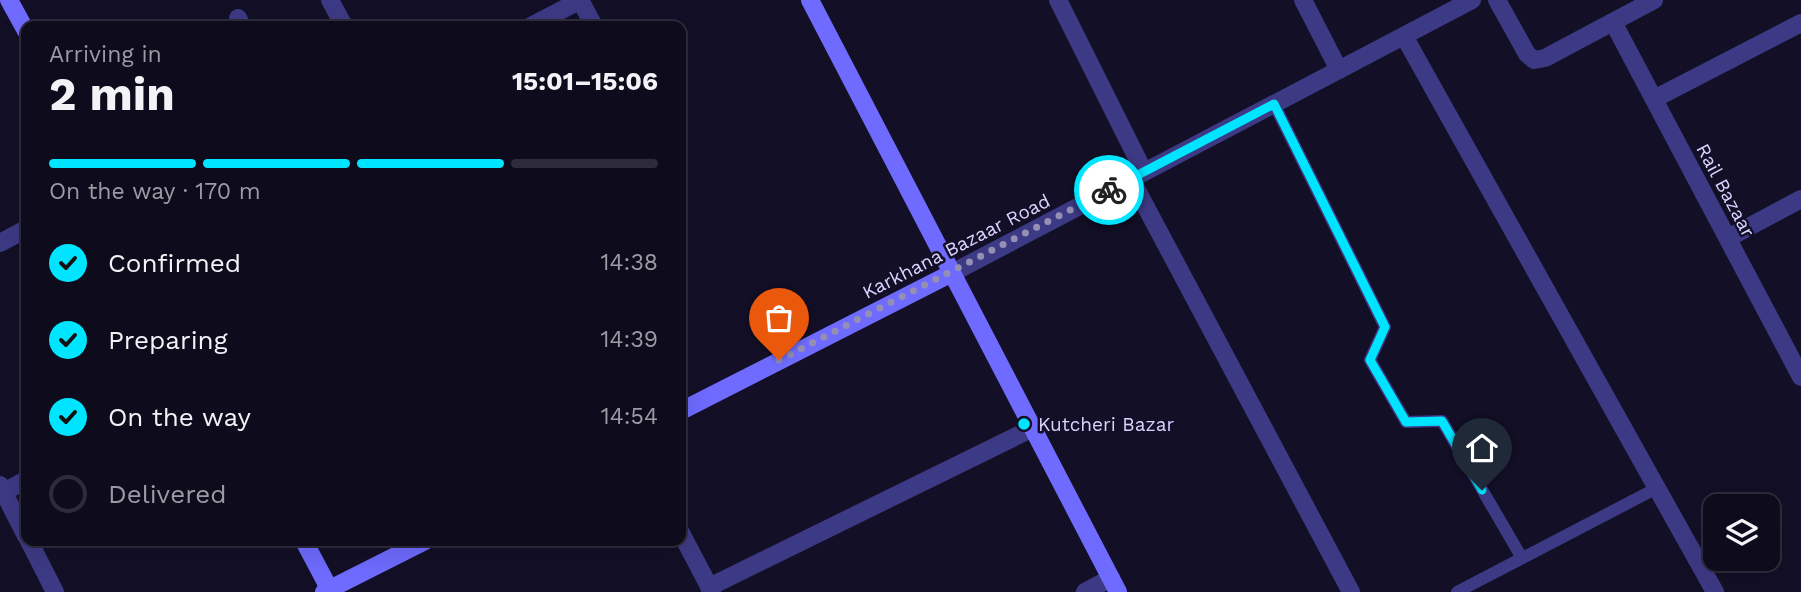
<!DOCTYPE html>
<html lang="en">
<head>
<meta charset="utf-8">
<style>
  :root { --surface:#0e0b1c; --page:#171425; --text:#f1f3f6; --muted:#9b9ba3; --line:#2e2b3b; --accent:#00e5ff }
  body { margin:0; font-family:"Work Sans",sans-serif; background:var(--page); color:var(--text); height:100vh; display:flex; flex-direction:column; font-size:26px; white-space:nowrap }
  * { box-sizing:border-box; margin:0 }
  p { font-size:23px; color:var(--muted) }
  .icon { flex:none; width:38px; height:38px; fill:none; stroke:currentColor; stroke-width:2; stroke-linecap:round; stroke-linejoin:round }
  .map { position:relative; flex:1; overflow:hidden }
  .sheet { position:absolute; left:21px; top:21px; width:665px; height:525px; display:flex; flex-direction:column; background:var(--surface); border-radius:14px; box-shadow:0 7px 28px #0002,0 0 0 2px var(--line) }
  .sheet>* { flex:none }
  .fabs { position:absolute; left:1703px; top:494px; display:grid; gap:14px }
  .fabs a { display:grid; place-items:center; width:77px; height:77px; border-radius:14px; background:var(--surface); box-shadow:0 7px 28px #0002,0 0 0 2px var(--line); font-size:35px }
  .pin { position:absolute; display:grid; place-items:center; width:60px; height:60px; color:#fff; margin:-72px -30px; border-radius:50% 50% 50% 0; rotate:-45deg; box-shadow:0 0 7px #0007 }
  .pin .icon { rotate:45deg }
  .courier { position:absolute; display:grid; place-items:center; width:70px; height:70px; margin:-35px; border:5px solid #00e5ff; border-radius:50%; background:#fff; color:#222; box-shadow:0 2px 9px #0007 }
  .headline em { font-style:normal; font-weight:700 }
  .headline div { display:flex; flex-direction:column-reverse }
  .headline { display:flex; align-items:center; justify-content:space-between; height:119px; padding:0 28px }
  h1 { font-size:46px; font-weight:700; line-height:52px }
  .bar { display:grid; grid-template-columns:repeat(4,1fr); gap:10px 7px; align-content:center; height:84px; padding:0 28px }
  .bar i { height:9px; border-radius:5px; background:var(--line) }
  .bar .active { background:var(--accent) }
  .bar p { grid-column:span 4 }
  ol { padding:0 28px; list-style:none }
  li { display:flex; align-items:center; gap:21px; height:77px }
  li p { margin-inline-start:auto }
  li .icon { padding:7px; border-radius:50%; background:var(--accent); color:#111; stroke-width:4 }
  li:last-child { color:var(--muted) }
  li i { width:38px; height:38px; border:4px solid var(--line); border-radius:50% }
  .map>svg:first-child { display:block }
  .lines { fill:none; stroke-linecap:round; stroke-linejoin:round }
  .lane { stroke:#3d3a85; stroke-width:12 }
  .street { stroke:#3d3a85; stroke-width:18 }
  .secondary { stroke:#6f6bff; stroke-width:18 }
  .done { stroke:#948fb3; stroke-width:7; stroke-dasharray:0 12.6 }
  .route { stroke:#00e5ff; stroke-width:9 }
  .poi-dot { fill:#00e5ff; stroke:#130f26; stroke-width:2.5 }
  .labels { text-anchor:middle; stroke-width:5; stroke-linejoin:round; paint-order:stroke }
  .street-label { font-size:19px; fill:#d9d4ff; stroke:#130f26 }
  .poi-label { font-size:19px; fill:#d9d4ff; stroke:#130f26; text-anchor:start }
</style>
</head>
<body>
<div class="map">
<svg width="1801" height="592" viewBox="0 0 1801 592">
  <rect width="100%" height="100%" fill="#130f26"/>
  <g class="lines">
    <g class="lane">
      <polyline points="1274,104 1385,327 1370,360 1406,422 1442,421 1522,558"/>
      <polyline points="1457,592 1657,488"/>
    </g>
    <g class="street">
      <polyline points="330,0 344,26"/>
      <polyline points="580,0 594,26"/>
      <polyline points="1058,0 1144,172"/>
      <polyline points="1303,0 1339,70"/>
      <polyline points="1497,0 1527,54 1534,60 1545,58 1654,0"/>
      <polyline points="238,18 242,26"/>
      <polyline points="1613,22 1801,377"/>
      <polyline points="531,26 581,0"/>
      <polyline points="1404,36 1715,592"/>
      <polyline points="1654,99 1801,23"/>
      <polyline points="1131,179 1351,592"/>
      <polyline points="1728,238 1801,199"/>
      <polyline points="0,243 26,229"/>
      <polyline points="952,273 1472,0"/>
      <polyline points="0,485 26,536"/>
      <polyline points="0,494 26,480"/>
      <polyline points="681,533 712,592"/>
      <polyline points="29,541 55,592"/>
      <polyline points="709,587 1033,428"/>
      <polyline points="1085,592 1111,578"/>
    </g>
    <g class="secondary">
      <polyline points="9,0 26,31"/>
      <polyline points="810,0 1118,592"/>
      <polyline points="681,411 952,273"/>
      <polyline points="304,541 331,592"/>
      <polyline points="324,592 425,541"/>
    </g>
  </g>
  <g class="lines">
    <polyline class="done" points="779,360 1109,190"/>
    <polyline class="route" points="1109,190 1274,104 1385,327 1370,360 1406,422 1442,421 1482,490"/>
  </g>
  <circle class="poi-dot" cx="1024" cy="424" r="7"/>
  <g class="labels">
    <g class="street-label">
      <text transform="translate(1726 190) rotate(62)" y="7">Rail Bazaar</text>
      <text transform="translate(956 246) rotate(-27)" y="7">Karkhana Bazaar Road</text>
    </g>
    <g class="poi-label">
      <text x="1038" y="431">Kutcheri Bazar</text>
    </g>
  </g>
</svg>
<div class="fabs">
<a><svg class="icon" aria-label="layers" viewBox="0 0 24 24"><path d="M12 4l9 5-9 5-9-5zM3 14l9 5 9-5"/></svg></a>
</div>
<div class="pin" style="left:779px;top:360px;background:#ea580c"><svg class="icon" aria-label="bag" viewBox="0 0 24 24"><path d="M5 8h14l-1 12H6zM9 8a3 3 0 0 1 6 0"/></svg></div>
<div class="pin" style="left:1482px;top:490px;background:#1f2937"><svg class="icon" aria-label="home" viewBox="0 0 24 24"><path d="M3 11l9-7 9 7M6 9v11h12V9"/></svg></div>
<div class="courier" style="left:1109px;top:190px"><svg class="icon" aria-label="bike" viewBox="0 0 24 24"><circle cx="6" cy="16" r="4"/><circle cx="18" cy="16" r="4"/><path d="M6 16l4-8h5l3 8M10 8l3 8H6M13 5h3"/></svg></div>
<section class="sheet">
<div class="headline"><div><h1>2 min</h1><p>Arriving in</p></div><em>15:01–15:06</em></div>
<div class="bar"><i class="active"></i><i class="active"></i><i class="active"></i><i></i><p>On the way · 170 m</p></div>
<ol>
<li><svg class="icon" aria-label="check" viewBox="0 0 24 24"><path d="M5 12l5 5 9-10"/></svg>Confirmed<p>14:38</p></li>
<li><svg class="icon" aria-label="check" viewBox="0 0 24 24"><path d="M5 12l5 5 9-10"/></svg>Preparing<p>14:39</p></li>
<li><svg class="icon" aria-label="check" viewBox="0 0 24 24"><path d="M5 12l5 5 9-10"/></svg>On the way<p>14:54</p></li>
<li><i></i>Delivered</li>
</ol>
</section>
</div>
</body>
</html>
